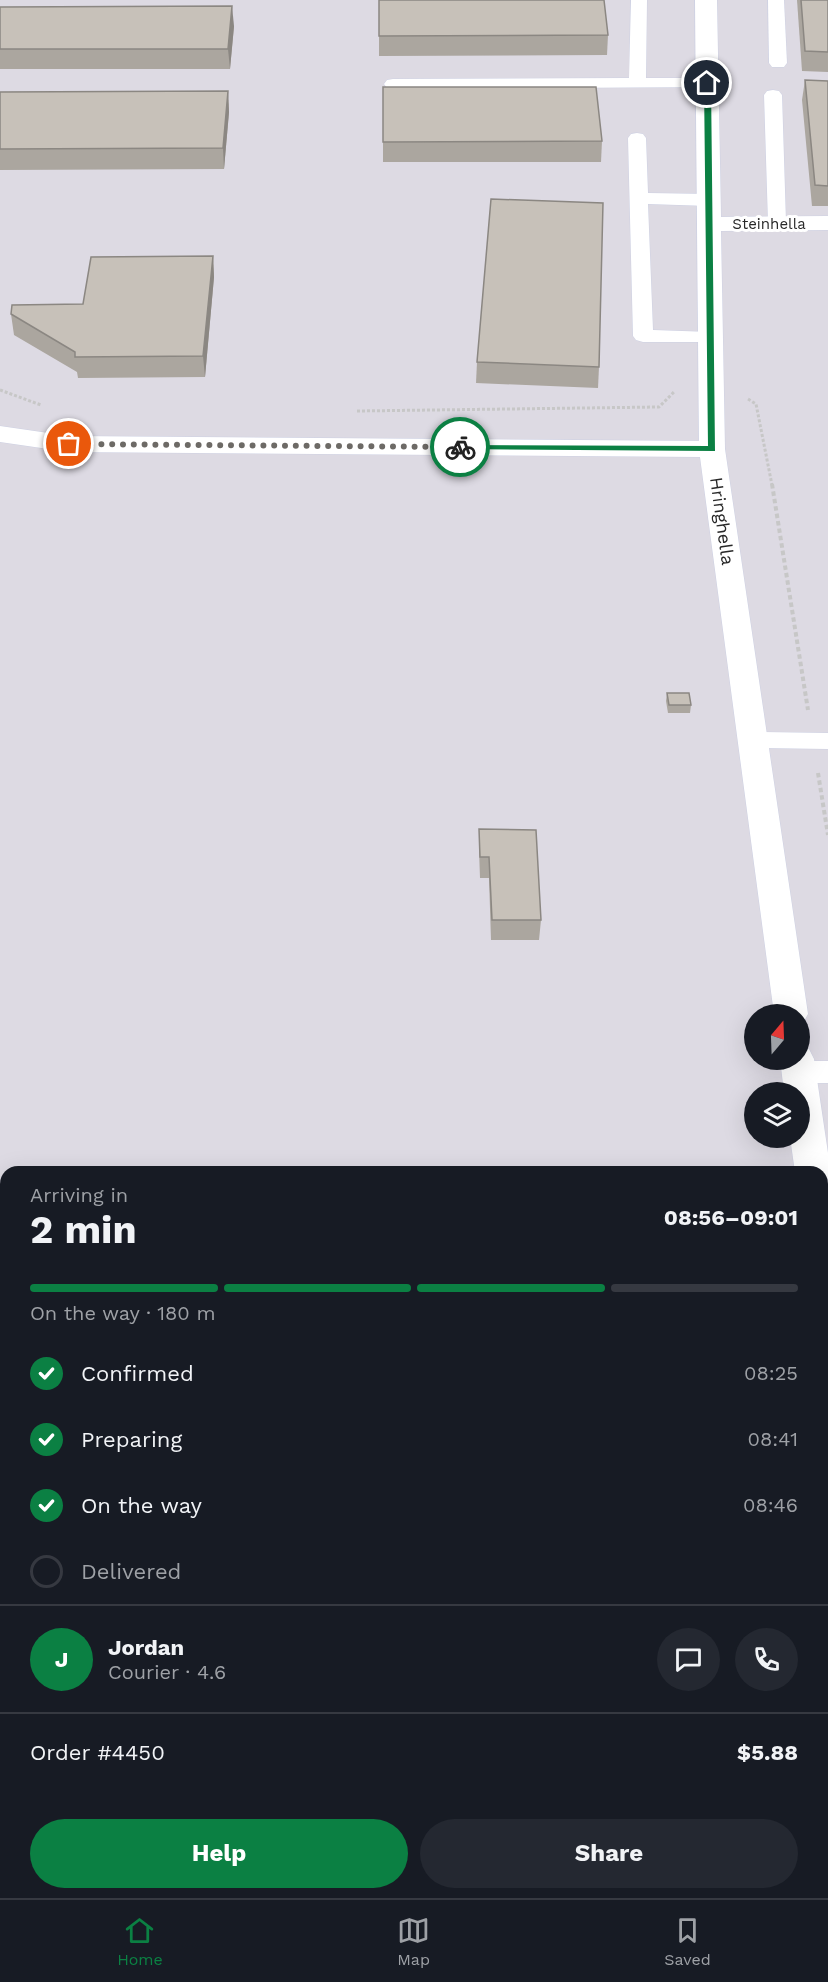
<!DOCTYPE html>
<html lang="en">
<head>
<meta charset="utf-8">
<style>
  :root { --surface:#171b24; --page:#242831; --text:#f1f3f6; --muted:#9ea1a6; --line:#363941; --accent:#0b8043 }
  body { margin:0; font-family:"Work Sans",sans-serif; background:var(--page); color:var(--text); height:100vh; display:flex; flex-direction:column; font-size:22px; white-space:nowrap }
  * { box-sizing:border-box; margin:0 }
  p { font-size:20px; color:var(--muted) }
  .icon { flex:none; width:33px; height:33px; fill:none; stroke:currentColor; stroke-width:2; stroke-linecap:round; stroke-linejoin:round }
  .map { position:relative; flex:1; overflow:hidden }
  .details { position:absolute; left:0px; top:1166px; width:828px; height:734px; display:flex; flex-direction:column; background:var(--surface); border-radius:18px 18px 0 0; box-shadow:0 6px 24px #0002 }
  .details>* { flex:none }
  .needle { width:39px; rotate:19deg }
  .fabs { position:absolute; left:744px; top:1004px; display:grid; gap:12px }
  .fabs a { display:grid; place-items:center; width:66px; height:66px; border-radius:50%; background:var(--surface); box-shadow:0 6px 24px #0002; font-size:30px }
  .pin { position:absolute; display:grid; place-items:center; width:51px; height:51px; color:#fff; margin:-26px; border:3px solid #fff; border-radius:50%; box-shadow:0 2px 6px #0007 }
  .courier { position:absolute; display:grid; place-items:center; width:60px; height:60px; margin:-30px; border:4px solid #0b8043; border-radius:50%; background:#fff; color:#222; box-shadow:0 2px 8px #0007 }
  .summary em { font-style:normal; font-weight:700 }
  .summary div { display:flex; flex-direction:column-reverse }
  .summary { display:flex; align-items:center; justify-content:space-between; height:102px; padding:0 30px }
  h1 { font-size:39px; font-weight:700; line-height:45px }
  .bar { display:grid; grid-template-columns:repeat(4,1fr); gap:9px 6px; align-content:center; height:72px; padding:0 30px }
  .bar i { height:8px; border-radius:4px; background:var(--line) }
  .bar .on { background:var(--accent) }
  .bar p { grid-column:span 4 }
  .line { display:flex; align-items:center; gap:15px; padding:0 30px; border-top:2px solid var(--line) }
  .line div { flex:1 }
  .round { display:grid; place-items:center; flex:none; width:63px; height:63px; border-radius:32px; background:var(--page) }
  ol { padding:0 30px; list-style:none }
  li { display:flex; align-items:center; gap:18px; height:66px }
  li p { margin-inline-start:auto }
  li .icon { padding:6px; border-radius:50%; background:var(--accent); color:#fff; stroke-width:4 }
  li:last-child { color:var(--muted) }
  li i { width:33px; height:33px; border:3px solid var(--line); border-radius:50% }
  .primary-button { display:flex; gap:12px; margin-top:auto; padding:12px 30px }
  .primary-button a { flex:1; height:69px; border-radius:36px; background:var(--accent); color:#fff; font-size:24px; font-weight:700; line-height:69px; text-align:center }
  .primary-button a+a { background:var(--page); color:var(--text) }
  .dock { display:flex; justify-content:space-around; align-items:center; height:84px; border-top:2px solid var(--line); background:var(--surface); font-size:16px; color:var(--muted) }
  .dock a { display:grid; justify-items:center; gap:3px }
  .dock .on { color:var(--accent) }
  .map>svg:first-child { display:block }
  .industrial { fill:#dddae3; fill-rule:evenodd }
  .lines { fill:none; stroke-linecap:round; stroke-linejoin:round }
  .service-casing { stroke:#ced1e3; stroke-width:1 }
  .minor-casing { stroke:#ced1e3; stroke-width:1 }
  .tertiary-casing { stroke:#ced1e3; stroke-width:1 }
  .path-far1 { stroke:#c7c7c7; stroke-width:3; stroke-dasharray:3 2; stroke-linecap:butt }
  .path { stroke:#c7c7c7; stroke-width:4; stroke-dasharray:4.5 3; stroke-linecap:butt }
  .service { fill:#fff; fill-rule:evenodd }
  .minor { fill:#fff; fill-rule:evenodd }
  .tertiary { fill:#fff; fill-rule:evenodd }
  .wall { fill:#aba69f }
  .shaded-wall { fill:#8b8782 }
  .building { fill:#c7c1b9; stroke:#8b8782; stroke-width:1.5 }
  .route { fill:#0b8043 }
  .done { stroke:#6d6a66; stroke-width:6; stroke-dasharray:0 10.8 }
  .labels { text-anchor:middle; stroke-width:6; stroke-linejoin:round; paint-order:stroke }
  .far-street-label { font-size:15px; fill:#282828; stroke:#fff }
  .street-label { font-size:18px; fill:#282828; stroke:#fff }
</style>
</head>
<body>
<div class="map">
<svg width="828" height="1898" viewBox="0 0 828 1898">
  <rect width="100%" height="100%" fill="#ece4d9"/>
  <path class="industrial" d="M0,0H828V1898H0ZM754,1014H800V1059H754ZM754,1092H800V1137H754ZM6,1172H822V1893H6Z"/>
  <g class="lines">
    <g class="service-casing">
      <g id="service">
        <polygon points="631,0 647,0 646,78 707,78 713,79 716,83 713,87 393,89 387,88 384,84 387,80 393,79 629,78"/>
        <polygon points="768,0 784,0 787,63 784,67 772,67 769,63"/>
        <polygon points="773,90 779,91 782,95 786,223 784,227 770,227 768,223 764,95 767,91"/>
        <polygon points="637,133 643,134 646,138 648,193 709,194 715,196 718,200 715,204 709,206 648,204 653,330 711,332 718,334 721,338 718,342 643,342 636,340 633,336 628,138 631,134"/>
        <polygon points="753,732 828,733 828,749 753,748 745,746 741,740 745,734"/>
        <polygon points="799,1061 828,1061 828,1083 799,1083 790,1080 786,1072 790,1064"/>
      </g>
    </g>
    <g class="minor-casing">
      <polygon id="minor" points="695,0 717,0 721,217 828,216 828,230 721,231 725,449 721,455 712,457 703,455 699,449"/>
    </g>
    <g class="tertiary-casing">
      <g id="tertiary">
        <polygon points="0,426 69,436 712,441 721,443 725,449 808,1014 803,1023 800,1024 800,1014 774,1014 700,457 69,452 0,442"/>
        <polygon points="800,1046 809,1049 814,1059 828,1153 828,1178 822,1184 822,1172 795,1172 790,1137 800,1137 800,1092 784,1092 780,1059 800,1059"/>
        <polygon points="822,1221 828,1224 828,1296 822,1294"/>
      </g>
    </g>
    <g class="path-far1">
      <polyline points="0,390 41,405"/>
      <polyline points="748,399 756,404 772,485"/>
      <polyline points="357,411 659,407 674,392"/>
    </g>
    <g class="path">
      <polyline points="772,484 808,710"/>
      <polyline points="818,773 828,835"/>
    </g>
    <use href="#service" class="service"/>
    <use href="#minor" class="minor"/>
    <use href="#tertiary" class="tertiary"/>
  </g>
  <g class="wall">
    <polygon points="379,0 608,35 607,55 379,56"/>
    <polygon points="797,0 828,0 828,72 802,71"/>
    <polygon points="0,7 234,26 230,69 0,69"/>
    <polygon points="805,80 828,81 828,206 812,206 802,100"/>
    <polygon points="228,91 229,112 224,169 0,170 0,92"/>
    <polygon points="602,141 601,162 383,162 383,142"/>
    <polygon points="213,256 214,277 205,377 78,378 77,372 14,335 11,314 83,304"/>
    <polygon points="477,362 599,367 598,388 476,383"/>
    <polygon points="667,693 691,705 690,713 668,713 666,701"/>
    <polygon points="479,829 541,920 539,940 491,940 489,878 480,878 479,850"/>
    <rect x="0" y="1339" width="6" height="139"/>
  </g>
  <g class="shaded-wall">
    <polygon points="232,6 234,26 230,69 228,49"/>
    <polygon points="228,91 229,112 224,169 223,148"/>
    <polygon points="213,256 214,277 205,377 203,356"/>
  </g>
  <g class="building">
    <polygon points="379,0 604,0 608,35 379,36"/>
    <polygon points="801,0 828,0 828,52 805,51"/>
    <polygon points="232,6 228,49 0,49 0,7"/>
    <polygon points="805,80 828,81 828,186 815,185"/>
    <polygon points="383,87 596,87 602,141 383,142"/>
    <polygon points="228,91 223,148 0,149 0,92"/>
    <polygon points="491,199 603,203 599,367 477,362"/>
    <polygon points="213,256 203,356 75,357 75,352 11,314 12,305 83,304 91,257"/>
    <polygon points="667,693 689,693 691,705 669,705"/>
    <polygon points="479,829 536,830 541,920 492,920 489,857 480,857"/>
    <rect x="0" y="1339" width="6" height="121"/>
  </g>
  <polygon class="route" points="707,81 711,83 715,451 457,449 456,447 460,445 708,446 704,83"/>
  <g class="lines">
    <polyline class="done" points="69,444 460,447"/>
  </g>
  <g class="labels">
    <g class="far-street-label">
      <text x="769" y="229">Steinhella</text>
    </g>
    <g class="street-label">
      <text transform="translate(722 521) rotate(82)" y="6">Hringhella</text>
    </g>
  </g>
</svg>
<div class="fabs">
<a><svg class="needle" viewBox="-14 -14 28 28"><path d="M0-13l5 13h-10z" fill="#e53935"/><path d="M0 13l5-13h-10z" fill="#9ea1a6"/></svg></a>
<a><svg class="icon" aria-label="layers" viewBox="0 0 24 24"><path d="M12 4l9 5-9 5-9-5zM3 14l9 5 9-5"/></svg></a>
</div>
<div class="pin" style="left:69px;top:444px;background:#ea580c"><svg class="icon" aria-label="bag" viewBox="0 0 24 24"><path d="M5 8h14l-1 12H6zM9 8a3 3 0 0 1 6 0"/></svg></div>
<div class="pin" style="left:707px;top:83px;background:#1f2937"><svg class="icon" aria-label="home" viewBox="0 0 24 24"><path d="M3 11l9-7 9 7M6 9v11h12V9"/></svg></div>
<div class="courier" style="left:460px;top:447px"><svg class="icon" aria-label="bike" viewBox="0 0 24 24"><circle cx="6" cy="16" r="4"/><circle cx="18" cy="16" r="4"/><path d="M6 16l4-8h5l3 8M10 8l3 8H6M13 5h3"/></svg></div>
<section class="details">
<div class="summary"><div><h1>2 min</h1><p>Arriving in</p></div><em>08:56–09:01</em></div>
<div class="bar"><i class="on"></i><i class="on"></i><i class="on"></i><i></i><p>On the way · 180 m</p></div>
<ol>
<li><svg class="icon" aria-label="check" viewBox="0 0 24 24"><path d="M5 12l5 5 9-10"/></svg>Confirmed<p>08:25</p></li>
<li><svg class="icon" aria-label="check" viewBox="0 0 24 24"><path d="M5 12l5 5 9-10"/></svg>Preparing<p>08:41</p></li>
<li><svg class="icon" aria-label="check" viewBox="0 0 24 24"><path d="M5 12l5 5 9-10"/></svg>On the way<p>08:46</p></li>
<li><i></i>Delivered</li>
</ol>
<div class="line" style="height:108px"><b class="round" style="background:var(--accent);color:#fff">J</b><div><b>Jordan</b><p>Courier · 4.6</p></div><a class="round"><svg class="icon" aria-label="chat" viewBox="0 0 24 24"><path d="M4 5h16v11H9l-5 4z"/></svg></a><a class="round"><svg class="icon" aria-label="phone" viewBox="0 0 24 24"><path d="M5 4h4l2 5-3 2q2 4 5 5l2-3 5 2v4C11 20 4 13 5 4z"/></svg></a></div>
<div class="line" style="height:78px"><div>Order #4450</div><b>$5.88</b></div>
<div class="primary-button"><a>Help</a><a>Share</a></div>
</section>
</div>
<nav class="dock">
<a class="on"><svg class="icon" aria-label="home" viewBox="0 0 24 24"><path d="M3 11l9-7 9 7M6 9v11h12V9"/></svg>Home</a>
<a><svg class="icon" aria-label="map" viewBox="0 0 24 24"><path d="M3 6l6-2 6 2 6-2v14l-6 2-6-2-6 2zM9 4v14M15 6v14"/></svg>Map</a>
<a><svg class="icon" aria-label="saved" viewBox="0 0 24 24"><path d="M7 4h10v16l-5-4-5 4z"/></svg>Saved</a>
</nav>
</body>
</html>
